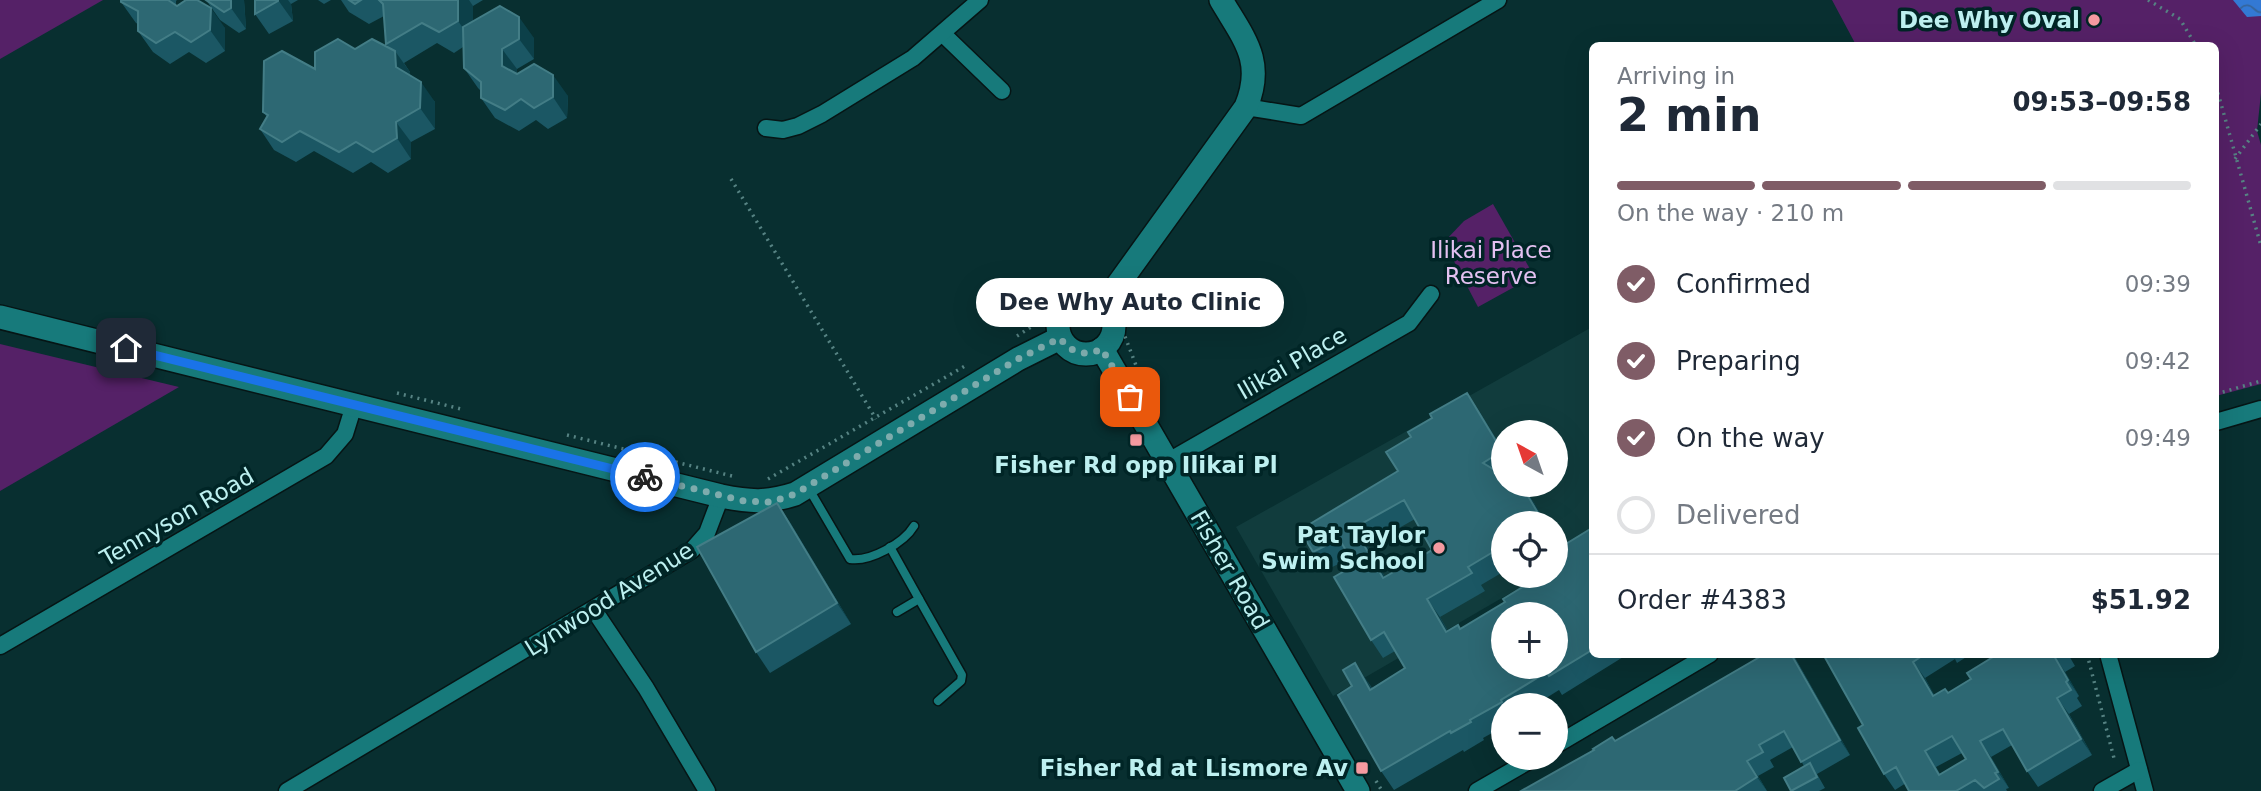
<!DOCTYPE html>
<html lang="en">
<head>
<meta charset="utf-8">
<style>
  :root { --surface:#fff; --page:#f6f6f7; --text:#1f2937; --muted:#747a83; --line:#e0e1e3; --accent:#7f5c66 }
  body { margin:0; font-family:"DejaVu Sans",sans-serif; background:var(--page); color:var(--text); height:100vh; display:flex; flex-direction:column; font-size:26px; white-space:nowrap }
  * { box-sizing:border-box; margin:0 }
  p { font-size:23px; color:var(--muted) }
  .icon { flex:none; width:38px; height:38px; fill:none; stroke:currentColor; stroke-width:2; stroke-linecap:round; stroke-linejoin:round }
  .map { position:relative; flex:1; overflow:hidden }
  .details { position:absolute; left:1589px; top:42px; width:630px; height:616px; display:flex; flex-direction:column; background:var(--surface); border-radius:10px; box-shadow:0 7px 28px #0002 }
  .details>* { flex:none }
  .needle { width:46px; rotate:320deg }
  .buttons { position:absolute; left:1491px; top:420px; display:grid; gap:14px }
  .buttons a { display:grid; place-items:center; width:77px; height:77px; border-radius:50%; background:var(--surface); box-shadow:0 7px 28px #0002; font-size:35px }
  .pin { position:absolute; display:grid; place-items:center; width:60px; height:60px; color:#fff; margin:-30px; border-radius:14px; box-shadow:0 4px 10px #0006 }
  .courier { position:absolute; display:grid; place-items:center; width:70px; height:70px; margin:-35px; border:5px solid #1a73e8; border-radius:50%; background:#fff; color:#222; box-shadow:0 2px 9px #0007 }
  .bubble { position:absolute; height:49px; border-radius:24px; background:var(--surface); box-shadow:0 7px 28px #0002; font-size:23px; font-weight:800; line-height:49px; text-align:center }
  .head em { font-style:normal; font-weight:800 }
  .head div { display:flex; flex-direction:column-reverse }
  .head { display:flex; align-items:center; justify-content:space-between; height:119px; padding:0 28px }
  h1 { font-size:46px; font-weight:800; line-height:52px }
  .bar { display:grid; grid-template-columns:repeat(4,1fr); gap:10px 7px; align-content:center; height:84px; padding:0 28px }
  .bar i { height:9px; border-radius:5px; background:var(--line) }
  .bar .selected { background:var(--accent) }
  .bar p { grid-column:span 4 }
  .line { display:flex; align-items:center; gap:18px; padding:0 28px; border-top:2px solid var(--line) }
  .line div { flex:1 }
  ol { padding:0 28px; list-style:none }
  li { display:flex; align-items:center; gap:21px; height:77px }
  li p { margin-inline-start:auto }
  li .icon { padding:7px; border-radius:50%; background:var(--accent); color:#fff; stroke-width:4 }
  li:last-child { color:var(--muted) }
  li i { width:38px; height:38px; border:4px solid var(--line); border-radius:50% }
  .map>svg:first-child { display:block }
  .built { fill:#113c3d; fill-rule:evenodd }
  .green { fill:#552167 }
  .water { fill:url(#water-waves) }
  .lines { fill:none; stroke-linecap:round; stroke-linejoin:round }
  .lane-casing { stroke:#061515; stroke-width:11 }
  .street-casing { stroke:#061515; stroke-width:19 }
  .secondary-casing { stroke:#061515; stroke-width:26 }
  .path { stroke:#568383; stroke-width:3.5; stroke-dasharray:2 5; stroke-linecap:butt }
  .lane { stroke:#177a7b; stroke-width:8 }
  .street { stroke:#177a7b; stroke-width:16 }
  .secondary { stroke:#177a7b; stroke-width:23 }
  .wall { fill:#1b5764; fill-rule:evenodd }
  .shaded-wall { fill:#0c4049 }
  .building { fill:#2d6873; stroke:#437d86; stroke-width:2; fill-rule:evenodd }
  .done { stroke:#7eacad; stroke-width:7; stroke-dasharray:0 12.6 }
  .route { stroke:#1a73e8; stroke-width:9 }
  .poi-dot { fill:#f49aa0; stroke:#002526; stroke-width:2.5 }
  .labels { text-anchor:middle; stroke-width:7; stroke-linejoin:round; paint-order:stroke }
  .poi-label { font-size:23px; font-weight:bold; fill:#bdf0f0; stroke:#002526; text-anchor:end }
  .park-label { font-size:23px; fill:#e3c1f1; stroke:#002526 }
  .street-label { font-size:23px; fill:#bdf0f0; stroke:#002526 }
</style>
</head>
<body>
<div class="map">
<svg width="2261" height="791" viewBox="0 0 2261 791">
  <defs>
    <pattern id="water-waves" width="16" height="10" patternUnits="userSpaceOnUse" patternTransform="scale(1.75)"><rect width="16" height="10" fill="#3379d4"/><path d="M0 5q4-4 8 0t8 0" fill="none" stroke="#35659c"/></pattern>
  </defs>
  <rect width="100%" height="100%" fill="#082f30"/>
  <path class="built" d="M1592,327V546L1556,567V523H1503V576H1540L1333,696L1236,527ZM1503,432H1556V485H1503Z"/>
  <g class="green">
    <polygon points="0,0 103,0 0,59"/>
    <polygon points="1832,0 2261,0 2261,93 2257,131 2261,145 2261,384 2216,396 2216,46 1856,45"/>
    <polygon points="1493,204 1534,276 1478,307 1444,242 1464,221"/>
    <polygon points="0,344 179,387 0,491"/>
  </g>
  <polygon class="water" points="2233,0 2261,0 2261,16 2247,17"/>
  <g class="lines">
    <g class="lane-casing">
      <g id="lane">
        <path d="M809,489L850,559C870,562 904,543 914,526"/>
        <polyline points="890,547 919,599 897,612"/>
        <polyline points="919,599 962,675 961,681 938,701"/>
      </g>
    </g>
    <g class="street-casing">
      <g id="street">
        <polyline points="943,34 1002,91"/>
        <polyline points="1246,107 1301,116 1498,0"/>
        <polyline points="766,128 783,130 798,126 822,114 913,58 980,0"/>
        <polyline points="2216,422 2261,409"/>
        <polyline points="1167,462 1409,323 1431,294"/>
        <polyline points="594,610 646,688 707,791"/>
        <polyline points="0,646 326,456 345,434 354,405"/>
        <polyline points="2108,654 2145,791"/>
        <polyline points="1556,745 1710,654"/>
        <polyline points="287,791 692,550 707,533 721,496"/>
        <polyline points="1477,791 1534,758"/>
        <polyline points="2102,791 2139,770"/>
      </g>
    </g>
    <g class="secondary-casing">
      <g id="secondary">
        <circle cx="1086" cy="326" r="28"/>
        <path d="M1104,304L1246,107C1265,61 1244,39 1221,0"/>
        <path d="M0,317L721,496C750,502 767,503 795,494L1018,359L1060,338"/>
        <polyline points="1102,349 1358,791"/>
      </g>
    </g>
    <g class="path">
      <polyline points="2148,0 2180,19 2196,46"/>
      <polyline points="2216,86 2261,246"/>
      <polyline points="2235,159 2261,124"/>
      <polyline points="731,179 876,419"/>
      <polyline points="1126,310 1121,326 1137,368"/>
      <polyline points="1017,336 1045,318 1058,299 1093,286"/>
      <polyline points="397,393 461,409"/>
      <polyline points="2216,394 2261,381"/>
      <polyline points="567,435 736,477"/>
      <polyline points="768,479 965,366"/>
      <polyline points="2087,654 2115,762"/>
      <polyline points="1376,781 1382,791"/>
    </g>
    <use href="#lane" class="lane"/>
    <use href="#street" class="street"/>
    <use href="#secondary" class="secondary"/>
  </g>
  <g class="wall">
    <polygon points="121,0 177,0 176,1 176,5 225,28 225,51 206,63 189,52 170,64 153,52 138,31 138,24 136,23 121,2"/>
    <polygon points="206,0 244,0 246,29 239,33 220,20"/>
    <polygon points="255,0 298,0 291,4 293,21 269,34 255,14"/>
    <polygon points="318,0 331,0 324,4"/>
    <polygon points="341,0 483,0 473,6 473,22 534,38 534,59 517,69 517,74 568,96 567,118 548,129 536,120 519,131 495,118 481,98 481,91 478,88 464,68 463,47 454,53 437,43 404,63 410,72 410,75 435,102 435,129 411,142 411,159 388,173 371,162 353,173 314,151 296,162 274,150 260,129 267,117 263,112 315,69 355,49 389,48 386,44 384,16 369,24 349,12"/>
    <path d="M1467,393L1479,411L1503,450V485L1522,486L1535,504L1503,523V572L1481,585L1485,591L1440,617L1448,631L1460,629L1556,576V548V549L1592,528V654H1628L1562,695L1559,690L1535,705H1503V727L1483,738L1484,740L1464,752L1463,750L1394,790L1381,771L1368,682L1372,688L1405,668L1395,651L1383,658L1371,640L1355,565L1351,558L1326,570L1313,552L1398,471L1411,437L1432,418ZM1415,519L1432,550L1385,577L1367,546Z"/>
    <polygon points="777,503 791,524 851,624 770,673 756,652"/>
    <polygon points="1765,654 1793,654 1850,755 1817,774 1825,788 1819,791 1791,791 1804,766 1793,747 1770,760 1774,767 1758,776 1767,791 1521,791 1615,741"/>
    <path d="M1823,654H1860L1861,656L1865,654H1971L1957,663L1955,659L1925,678L1934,695L1948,693L1971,679L1998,654H2068L2075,666L2065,672L2079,696L2077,698L2082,706L2069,714L2092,755L2038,787L2027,771L2012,745L1991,757L2009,788L2006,789L2007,791H1909L1906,783L1895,790L1884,774L1863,725ZM1962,753L1966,759L1940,774L1936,767Z"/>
  </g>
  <g class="shaded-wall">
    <polygon points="231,0 244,0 246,29 231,8"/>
    <polygon points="278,0 288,0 291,4 293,21"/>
    <polygon points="458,0 469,0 473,6 473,42 458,21"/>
    <polygon points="211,8 225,28 225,51 210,30"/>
    <polygon points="519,17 534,38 534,59 519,39"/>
    <polygon points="502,49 517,69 517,87 502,66"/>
    <polygon points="395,51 410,72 410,88 396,67"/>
    <polygon points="553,75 568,96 567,118 553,97"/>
    <polygon points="421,82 435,102 435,129 420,108"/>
    <polygon points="396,122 411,142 411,159 397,138"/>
    <polygon points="1467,393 1479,411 1503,450 1503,453"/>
    <polygon points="1522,486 1535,504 1546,523 1544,523"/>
    <polygon points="777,503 791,524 851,624 837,603"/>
    <polygon points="1354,528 1367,546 1396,596 1383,578"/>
    <polygon points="1427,599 1440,617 1459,651 1446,632"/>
    <polygon points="1791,654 1793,654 1795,658 1850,755 1840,740"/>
    <polygon points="2054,656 2065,672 2079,696 2068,680"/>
    <polygon points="1913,662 1925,678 1944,712 1933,696"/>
    <polygon points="1355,663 1368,682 1383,708 1370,690"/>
    <polygon points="2057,698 2069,714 2092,755 2081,739"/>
    <polygon points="1980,741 1991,757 2009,788 1998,772"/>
    <polygon points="1747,761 1758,776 1767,791 1757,777"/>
  </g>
  <g class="building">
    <polygon points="121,0 168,0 177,6 186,0 197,0 211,8 210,30 191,42 175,32 156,43 138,31 138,11 121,2"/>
    <polygon points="206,0 231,0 231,8 224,12"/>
    <polygon points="255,0 278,0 278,1 255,14"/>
    <polygon points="349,0 361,0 355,4"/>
    <polygon points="379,0 458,0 458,21 439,32 422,23 386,44 383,4"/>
    <polygon points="500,6 519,17 519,39 502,49 502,66 517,74 534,64 553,75 553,97 534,108 521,99 505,110 481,98 481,82 464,68 463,27"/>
    <polygon points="338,39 355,49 372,39 395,51 396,67 421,82 420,108 396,122 397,138 373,152 356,142 339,152 300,131 282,142 260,129 268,115 263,112 264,61 282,51 315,69 315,52"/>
    <path d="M1467,393L1502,451L1483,463L1503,475V485L1522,486L1544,523H1503V546L1468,567L1472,573L1427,599L1446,632L1458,625L1460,629L1505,602L1503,599L1534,580L1532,576H1556V550L1592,528V650L1549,676L1547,672L1501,700L1502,702L1470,720L1471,722L1451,733L1450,731L1381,771L1338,695L1352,686L1343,670L1355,663L1370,690L1405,668L1384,632L1371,640L1334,577L1355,565L1339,539L1313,552L1300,530L1398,471L1386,452L1411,437L1408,432L1432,418L1430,414ZM1404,500L1432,550L1383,578L1354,528ZM1503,614H1556V667H1503Z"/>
    <polygon points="777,503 837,603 756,652 697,547"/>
    <polygon points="1765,654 1791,654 1840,740 1801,762 1784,731 1759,745 1763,752 1747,761 1757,777 1735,791 1521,791 1594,750 1593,749 1612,737 1615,741"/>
    <path d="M1823,654H1859L1860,657L1865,654H1925L1913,662L1933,696L1945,689L1948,693L1971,679L1967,673L1998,654H2056L2054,656L2068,680L2066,682L2071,690L2057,698L2081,739L2027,771L2003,729L1980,741L1998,772L1995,773L1999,779L1984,788L1975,780L1956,791H1909L1896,767L1884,774L1858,728L1863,725ZM1952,736L1966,759L1939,775L1925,751Z"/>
    <polygon points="1810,763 1817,777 1791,791 1784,778"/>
  </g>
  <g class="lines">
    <path class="done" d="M645,477L744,501L771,502L795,494L1018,359L1060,338C1071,353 1084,357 1102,349L1130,397"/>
    <polyline class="route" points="126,348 645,477"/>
  </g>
  <g class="poi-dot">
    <circle cx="2094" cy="20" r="7"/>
    <rect x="1129" y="433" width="14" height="14" rx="3.5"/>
    <circle cx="1439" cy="548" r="7"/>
    <rect x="1355" y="761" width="14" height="14" rx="3.5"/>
  </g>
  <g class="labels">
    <g class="poi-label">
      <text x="2080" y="28">Dee Why Oval</text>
      <text x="1136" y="473" text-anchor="middle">Fisher Rd opp Ilikai Pl</text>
      <text x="1425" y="543">Pat Taylor<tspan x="1425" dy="26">Swim School</tspan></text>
      <text x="1348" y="776">Fisher Rd at Lismore Av</text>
    </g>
    <g class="park-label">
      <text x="1491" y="258">Ilikai Place<tspan x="1491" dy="26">Reserve</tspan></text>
    </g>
    <g class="street-label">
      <text transform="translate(1292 363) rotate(-30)" y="8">Ilikai Place</text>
      <text transform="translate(177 517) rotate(-30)" y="8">Tennyson Road</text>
      <text transform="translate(1230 570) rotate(60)" y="8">Fisher Road</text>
      <text transform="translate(609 599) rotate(-32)" y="8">Lynwood Avenue</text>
    </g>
  </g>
</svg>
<div class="buttons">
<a><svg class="needle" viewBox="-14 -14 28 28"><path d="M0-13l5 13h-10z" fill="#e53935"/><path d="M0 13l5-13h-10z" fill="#747a83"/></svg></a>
<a><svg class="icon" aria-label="locate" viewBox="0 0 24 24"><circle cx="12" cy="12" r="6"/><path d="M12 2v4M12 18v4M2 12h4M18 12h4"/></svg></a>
<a>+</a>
<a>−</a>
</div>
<div class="pin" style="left:1130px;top:397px;background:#ea580c"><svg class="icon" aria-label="bag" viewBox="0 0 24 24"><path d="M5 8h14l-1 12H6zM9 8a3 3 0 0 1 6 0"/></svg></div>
<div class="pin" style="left:126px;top:348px;background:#1f2937"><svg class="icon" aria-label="home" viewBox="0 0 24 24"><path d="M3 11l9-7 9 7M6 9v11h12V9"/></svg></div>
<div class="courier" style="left:645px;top:477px"><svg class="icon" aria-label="bike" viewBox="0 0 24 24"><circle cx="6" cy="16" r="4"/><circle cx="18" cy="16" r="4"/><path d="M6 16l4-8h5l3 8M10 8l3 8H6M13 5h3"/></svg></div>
<div class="bubble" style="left:976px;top:278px;width:308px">Dee Why Auto Clinic</div>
<section class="details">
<div class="head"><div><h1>2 min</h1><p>Arriving in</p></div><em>09:53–09:58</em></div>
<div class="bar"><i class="selected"></i><i class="selected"></i><i class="selected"></i><i></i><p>On the way · 210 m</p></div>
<ol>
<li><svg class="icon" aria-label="check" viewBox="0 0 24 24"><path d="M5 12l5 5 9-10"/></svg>Confirmed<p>09:39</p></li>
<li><svg class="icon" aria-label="check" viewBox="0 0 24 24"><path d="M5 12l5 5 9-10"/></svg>Preparing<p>09:42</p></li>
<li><svg class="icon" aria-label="check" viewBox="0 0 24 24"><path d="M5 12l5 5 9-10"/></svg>On the way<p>09:49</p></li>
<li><i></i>Delivered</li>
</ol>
<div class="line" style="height:91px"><div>Order #4383</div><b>$51.92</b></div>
</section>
</div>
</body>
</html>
